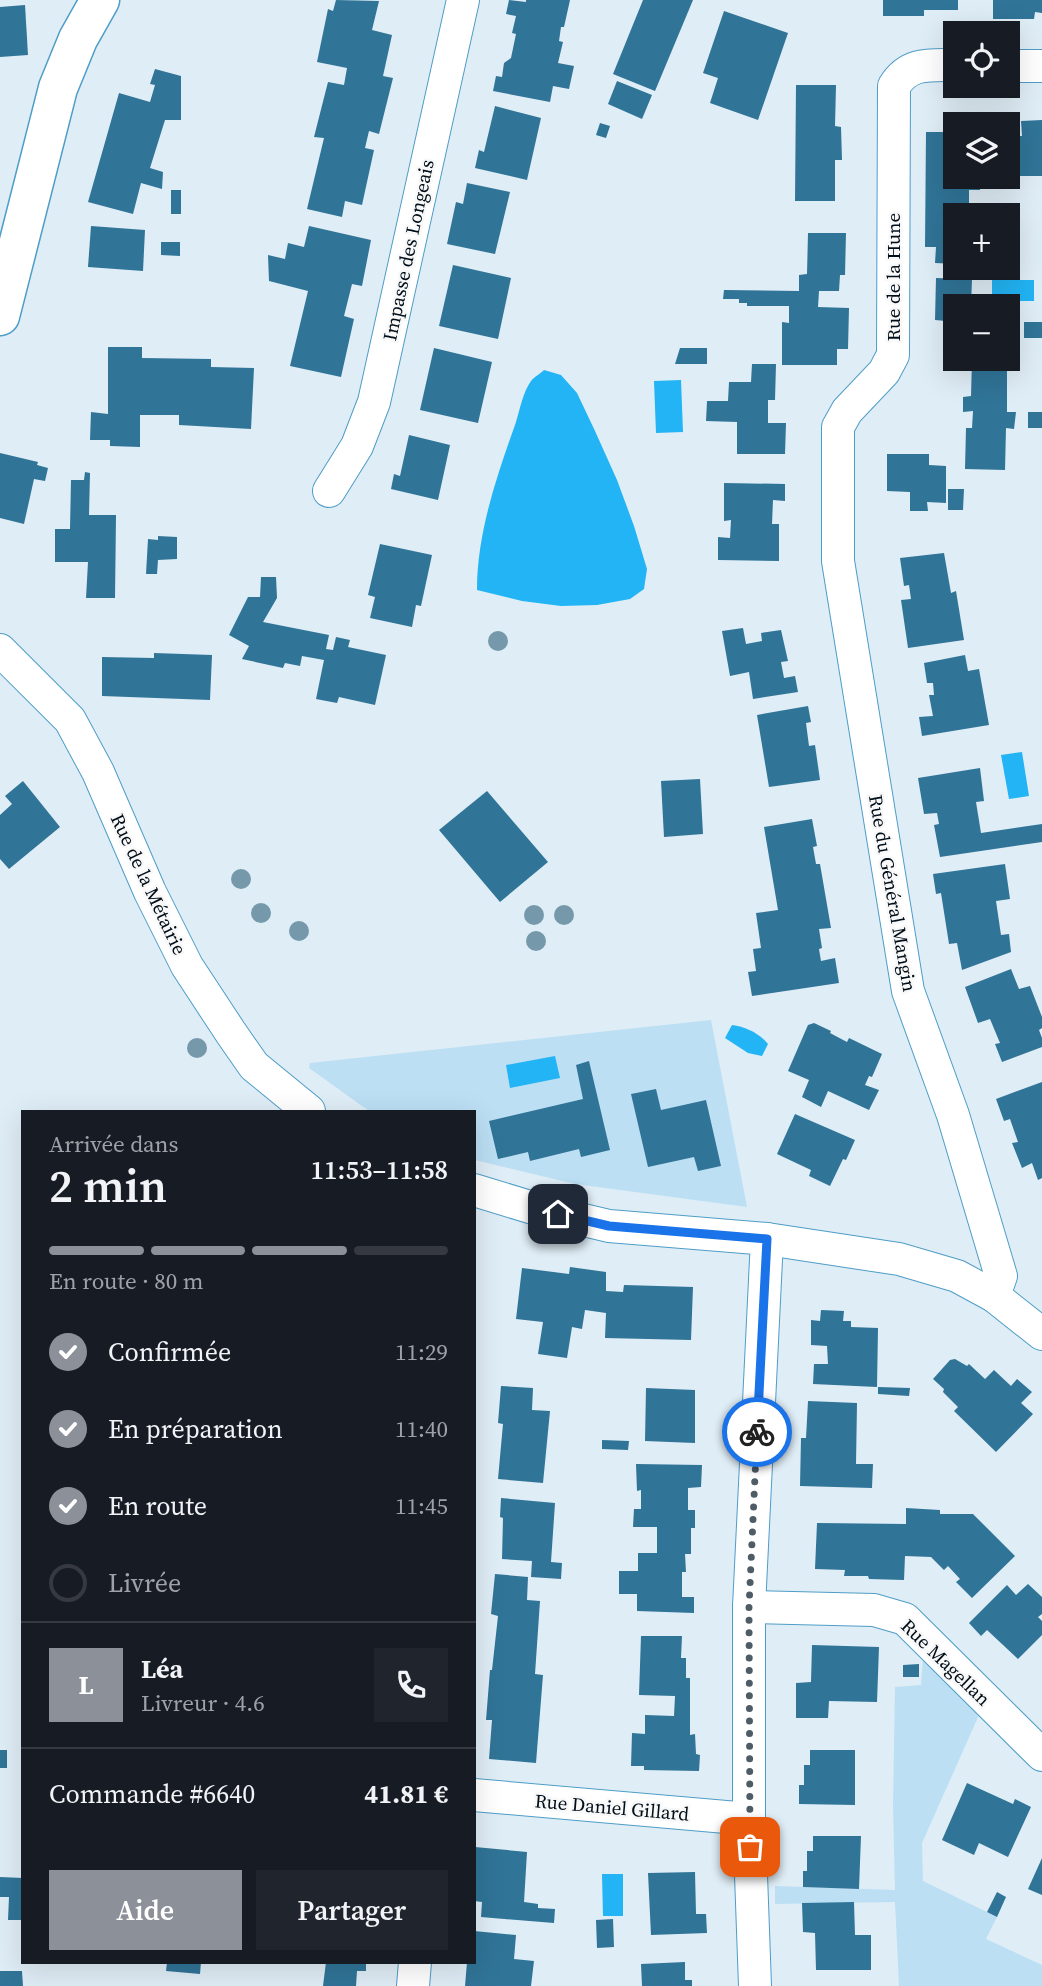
<!DOCTYPE html>
<html lang="fr">
<head>
<meta charset="utf-8">
<style>
  :root { --surface:#171b24; --page:#20242c; --text:#f1f3f6; --muted:#9ea1a6; --line:#363941; --accent:#8c9099 }
  body { margin:0; font-family:"Source Serif 4",serif; background:var(--page); color:var(--text); height:100vh; display:flex; flex-direction:column; font-size:26px; white-space:nowrap }
  * { box-sizing:border-box; margin:0 }
  p { font-size:23px; color:var(--muted) }
  .icon { flex:none; width:38px; height:38px; fill:none; stroke:currentColor; stroke-width:2; stroke-linecap:round; stroke-linejoin:round }
  .map { position:relative; flex:1; overflow:hidden }
  .side { position:absolute; left:21px; top:1110px; width:455px; height:854px; display:flex; flex-direction:column; background:var(--surface); border-radius:0px; box-shadow:0 7px 28px #0002 }
  .side>* { flex:none }
  .controls { position:absolute; left:943px; top:21px; display:grid; gap:14px }
  .controls a { display:grid; place-items:center; width:77px; height:77px; border-radius:0px; background:var(--surface); box-shadow:0 7px 28px #0002; font-size:35px }
  .pin { position:absolute; display:grid; place-items:center; width:60px; height:60px; color:#fff; margin:-30px; border-radius:14px; box-shadow:0 4px 10px #0006 }
  .courier { position:absolute; display:grid; place-items:center; width:70px; height:70px; margin:-35px; border:5px solid #1a73e8; border-radius:50%; background:#fff; color:#222; box-shadow:0 2px 9px #0007 }
  .overview em { font-style:normal; font-weight:600 }
  .overview div { display:flex; flex-direction:column-reverse }
  .overview { display:flex; align-items:center; justify-content:space-between; height:119px; padding:0 28px }
  h1 { font-size:46px; font-weight:600; line-height:52px }
  .bar { display:grid; grid-template-columns:repeat(4,1fr); gap:10px 7px; align-content:center; height:84px; padding:0 28px }
  .bar i { height:9px; border-radius:5px; background:var(--line) }
  .bar .active { background:var(--accent) }
  .bar p { grid-column:span 4 }
  .line { display:flex; align-items:center; gap:18px; padding:0 28px; border-top:2px solid var(--line) }
  .line div { flex:1 }
  .round { display:grid; place-items:center; flex:none; width:74px; height:74px; border-radius:0px; background:var(--page) }
  ol { padding:0 28px; list-style:none }
  li { display:flex; align-items:center; gap:21px; height:77px }
  li p { margin-inline-start:auto }
  li .icon { padding:7px; border-radius:50%; background:var(--accent); color:#fff; stroke-width:4 }
  li:last-child { color:var(--muted) }
  li i { width:38px; height:38px; border:4px solid var(--line); border-radius:50% }
  .cta { display:flex; gap:14px; margin-top:auto; padding:14px 28px }
  .cta a { flex:1; height:80px; border-radius:0px; background:var(--accent); color:#fff; font-size:28px; font-weight:600; line-height:80px; text-align:center }
  .cta a+a { background:var(--page); color:var(--text) }
  .map>svg:first-child { display:block }
  .green { fill:#bcdff4 }
  .water { fill:#22b4f4 }
  .building { fill:#307497 }
  .lines { fill:none; stroke-linecap:round; stroke-linejoin:round }
  .street-casing { stroke:#4e9dc7; stroke-width:34 }
  .secondary-casing { stroke:#4e9dc7; stroke-width:41 }
  .street { stroke:#fff; stroke-width:32 }
  .secondary { stroke:#fff; stroke-width:38 }
  .tree { fill:#7599ab }
  .done { stroke:#4e5c66; stroke-width:7; stroke-dasharray:0 12.6 }
  .route { stroke:#1a73e8; stroke-width:9 }
  .labels { text-anchor:middle; stroke-width:5; stroke-linejoin:round; paint-order:stroke }
  .street-label { font-size:19px; fill:#000e19; stroke:#f8f8f8 }
</style>
</head>
<body>
<div class="map">
<svg width="1042" height="1986" viewBox="0 0 1042 1986">
  <rect width="100%" height="100%" fill="#dfedf6"/>
  <g class="green">
    <polygon points="711,1020 747,1207 575,1184 475,1160 474,1111 369,1111 309,1068 310,1063"/>
    <polygon points="923,1658 979,1715 922,1843 923,1881 997,1917 986,1939 1042,1965 1042,1986 899,1986 895,1902 775,1904 775,1886 895,1890 893,1806 895,1687 921,1685"/>
  </g>
  <g class="water">
    <rect x="992" y="280" width="42" height="21"/>
    <path d="M544,370L561,375L577,393L595,431L617,480L634,526L647,569L644,589L630,599L597,605L561,606L522,601L477,590C477,532 497,476 516,422C520,409 523,392 531,381C534,377 540,374 544,370Z"/>
    <polygon points="681,380 683,432 656,433 654,381"/>
    <polygon points="1022,752 1029,796 1009,799 1001,755"/>
    <path d="M732,1025C746,1027 759,1033 768,1044L762,1056L748,1053L725,1038Z"/>
    <polygon points="555,1056 560,1078 510,1088 506,1065"/>
    <polygon points="602,1874 623,1874 623,1916 603,1916"/>
  </g>
  <g class="building">
    <polygon points="336,0 379,1 372,30 392,35 383,76 393,78 379,134 369,131 365,148 374,150 362,205 345,201 342,217 307,209 324,138 314,137 328,82 344,85 347,68 317,62 328,9 333,11"/>
    <polygon points="509,0 526,2 526,0 570,0 564,27 561,27 559,41 563,42 558,63 574,66 569,89 553,86 550,102 493,91 496,76 502,77 504,63 511,58 516,34 512,33 516,16 506,14"/>
    <polygon points="643,0 693,0 655,91 613,74"/>
    <polygon points="883,0 958,0 958,10 924,10 924,16 883,16"/>
    <polygon points="993,0 1042,0 1042,13 1035,12 1034,19 993,19"/>
    <polygon points="25,5 28,55 0,57 0,7"/>
    <polygon points="724,11 788,33 758,120 710,103 718,78 703,73"/>
    <polygon points="155,69 181,76 181,120 165,120 150,168 163,172 162,189 141,183 133,214 88,202 119,93 150,102 155,85 150,84"/>
    <polygon points="617,81 652,95 642,119 608,104"/>
    <polygon points="796,85 836,85 835,126 841,127 842,160 835,160 835,201 795,201"/>
    <polygon points="495,106 541,118 527,180 475,168 479,150 484,152"/>
    <polygon points="945,116 963,116 963,124 956,124 956,177 980,177 980,190 969,190 969,207 963,207 963,215 956,215 956,264 935,263 936,247 925,247 926,132 945,132"/>
    <polygon points="1042,120 1042,176 1008,176 1008,136 1022,136 1021,121"/>
    <polygon points="600,123 610,126 606,138 596,135"/>
    <polygon points="467,183 510,192 495,254 447,244 456,202 463,204"/>
    <rect x="171" y="190" width="10" height="24"/>
    <polygon points="91,226 145,230 143,271 88,267"/>
    <polygon points="309,226 371,240 362,286 352,284 344,316 354,319 341,377 290,366 308,291 269,281 268,255 285,259 288,243 304,247"/>
    <polygon points="808,233 846,233 845,275 840,275 839,291 819,291 818,307 849,308 848,349 837,349 837,365 782,365 782,322 789,323 789,306 747,306 747,303 739,303 739,299 723,299 724,290 799,291 799,275 807,274"/>
    <polygon points="161,242 180,242 180,256 161,255"/>
    <polygon points="453,265 511,278 498,339 439,326"/>
    <polygon points="936,278 972,279 971,306 956,306 956,337 946,337 946,321 935,320"/>
    <polygon points="1008,314 1014,316 1013,338 1008,338"/>
    <rect x="1024" y="322" width="18" height="16"/>
    <polygon points="108,347 142,347 142,358 211,359 211,367 254,368 251,429 179,425 179,415 140,415 140,447 110,446 110,440 90,440 91,412 108,414"/>
    <polygon points="434,348 492,362 478,423 420,410"/>
    <polygon points="680,348 707,348 707,364 675,364"/>
    <polygon points="972,359 1007,359 1007,412 1016,412 1014,429 1006,428 1005,470 965,469 966,428 972,428 973,411 963,412 963,397 971,396"/>
    <polygon points="752,364 776,364 775,400 768,400 768,423 786,423 785,454 737,454 737,422 706,421 707,401 728,401 729,382 751,382"/>
    <rect x="1028" y="412" width="14" height="16"/>
    <polygon points="409,435 450,445 438,500 391,489 394,474 400,476"/>
    <polygon points="0,453 38,462 37,465 48,468 45,481 34,479 24,524 0,518"/>
    <polygon points="887,454 929,454 929,465 946,466 946,503 927,502 928,511 910,511 910,492 887,491"/>
    <polygon points="85,472 90,473 89,515 116,515 115,598 86,598 88,562 55,562 55,529 70,529 71,480 84,480"/>
    <polygon points="724,483 785,484 785,501 773,500 772,524 779,524 779,561 718,560 718,537 730,538 731,520 724,521"/>
    <polygon points="948,489 964,489 963,510 948,510"/>
    <polygon points="158,536 177,537 177,559 158,560 157,574 146,574 148,539 158,540"/>
    <polygon points="380,544 432,555 421,606 416,605 412,627 370,618 375,597 368,595"/>
    <polygon points="944,553 951,593 956,591 964,640 908,648 901,600 911,599 909,585 904,586 900,558"/>
    <polygon points="261,577 276,577 277,598 263,622 329,635 326,649 333,650 336,637 350,640 348,647 386,655 375,705 339,697 337,703 316,699 324,660 302,656 300,666 285,663 283,668 242,659 249,646 229,635 248,597 260,597"/>
    <polygon points="743,628 746,644 762,641 761,633 781,630 788,661 781,662 784,678 795,676 798,692 753,699 749,672 730,676 722,631"/>
    <polygon points="154,653 212,655 210,700 102,696 102,657 154,658"/>
    <polygon points="965,655 968,671 979,669 989,725 922,736 919,717 933,716 929,695 934,695 933,683 927,683 924,663"/>
    <polygon points="808,706 811,722 806,723 809,746 815,745 820,780 769,787 757,715"/>
    <polygon points="980,768 984,801 976,802 981,833 1042,824 1042,842 940,857 934,825 939,824 937,813 924,814 918,778"/>
    <polygon points="700,779 703,834 664,837 661,781"/>
    <polygon points="23,781 60,827 9,869 0,859 0,815 12,804 5,796"/>
    <polygon points="487,791 548,862 500,902 439,830"/>
    <polygon points="812,819 817,846 813,847 816,864 820,864 831,928 819,929 822,948 819,949 821,961 835,958 839,983 752,996 748,972 756,971 753,949 761,948 756,913 778,910 764,827"/>
    <polygon points="1005,864 1010,899 996,901 1001,935 1009,934 1011,952 962,970 957,943 949,944 941,893 936,894 933,874"/>
    <polygon points="1011,969 1019,989 1030,986 1042,1017 1042,1028 1039,1030 1042,1038 1042,1047 1002,1062 995,1044 1000,1043 990,1019 978,1023 965,987"/>
    <polygon points="814,1023 831,1031 830,1033 847,1042 849,1038 882,1054 872,1077 869,1076 865,1085 879,1090 869,1110 828,1091 821,1107 802,1097 809,1080 788,1071 808,1025"/>
    <polygon points="589,1061 610,1150 581,1157 579,1149 530,1161 528,1152 498,1159 489,1121 583,1099 576,1065"/>
    <polygon points="1042,1082 1042,1178 1038,1180 1032,1163 1022,1168 1012,1143 1018,1142 1010,1119 1004,1121 996,1099"/>
    <polygon points="656,1089 661,1110 706,1100 721,1166 698,1171 694,1157 648,1167 631,1094"/>
    <polygon points="795,1114 855,1140 846,1160 843,1159 830,1186 809,1176 811,1170 777,1154"/>
    <polygon points="570,1267 606,1272 606,1291 623,1292 624,1285 693,1287 691,1340 605,1338 606,1313 585,1310 582,1329 572,1327 567,1358 538,1354 543,1322 516,1319 522,1268 569,1274"/>
    <polygon points="821,1310 844,1311 843,1321 851,1321 851,1327 878,1328 877,1387 813,1384 814,1364 828,1364 827,1346 811,1345 811,1320 820,1321"/>
    <polygon points="955,1359 967,1366 969,1364 985,1379 994,1370 1011,1386 1017,1379 1032,1392 1021,1403 1033,1414 996,1452 954,1411 958,1407 943,1392 944,1389 933,1379 950,1360"/>
    <polygon points="501,1386 533,1388 532,1410 550,1411 543,1483 498,1479 503,1424 498,1423"/>
    <polygon points="878,1387 910,1388 909,1396 878,1394"/>
    <polygon points="646,1388 695,1390 695,1443 645,1441"/>
    <polygon points="808,1401 857,1403 856,1464 873,1464 872,1488 800,1486 801,1438 806,1438"/>
    <polygon points="602,1440 629,1441 628,1450 602,1449"/>
    <polygon points="636,1464 702,1465 701,1487 688,1488 688,1510 695,1510 695,1528 691,1528 691,1554 685,1554 686,1572 682,1572 682,1597 694,1597 694,1613 637,1611 637,1594 619,1594 619,1571 638,1571 638,1553 657,1553 657,1527 633,1527 634,1509 641,1509 641,1490 637,1491"/>
    <polygon points="501,1498 555,1503 551,1562 562,1563 561,1579 531,1577 532,1561 502,1559 503,1518 500,1517"/>
    <polygon points="906,1508 940,1510 940,1514 973,1514 1015,1556 972,1598 956,1582 960,1579 948,1566 944,1570 931,1557 905,1556 904,1580 869,1579 868,1576 844,1576 845,1570 815,1569 817,1523 906,1524"/>
    <polygon points="495,1574 528,1577 527,1600 540,1601 535,1674 543,1675 536,1763 489,1759 492,1720 486,1720 490,1670 492,1670 498,1616 491,1614"/>
    <polygon points="1028,1584 1042,1597 1042,1614 1038,1617 1042,1621 1042,1635 1018,1659 987,1630 981,1636 969,1623 1007,1585 1016,1595"/>
    <polygon points="641,1636 682,1636 681,1658 686,1658 686,1678 690,1678 690,1735 695,1734 696,1754 700,1755 699,1771 644,1770 644,1766 631,1766 632,1733 645,1734 645,1715 674,1716 675,1696 639,1695"/>
    <polygon points="812,1645 879,1647 877,1702 829,1701 828,1718 796,1718 796,1683 811,1682"/>
    <polygon points="919,1664 919,1677 903,1677 903,1665"/>
    <rect x="0" y="1750" width="7" height="18"/>
    <polygon points="810,1750 855,1750 855,1805 799,1804 799,1785 804,1785 804,1765 810,1765"/>
    <polygon points="967,1783 1013,1804 1015,1799 1031,1807 1008,1857 979,1843 974,1855 942,1840"/>
    <polygon points="813,1836 861,1836 859,1889 803,1887 803,1871 807,1871 807,1851 813,1851"/>
    <polygon points="475,1847 527,1852 524,1902 538,1904 538,1908 555,1909 554,1923 481,1917 482,1902 474,1901"/>
    <polygon points="1042,1858 1042,1895 1028,1889"/>
    <polygon points="695,1872 696,1914 706,1914 707,1933 651,1935 648,1873"/>
    <polygon points="0,1877 23,1878 23,1920 8,1920 9,1897 0,1897"/>
    <polygon points="997,1892 1006,1897 997,1917 987,1912"/>
    <polygon points="854,1902 855,1935 871,1935 871,1970 816,1970 815,1933 803,1932 802,1903"/>
    <polygon points="613,1919 614,1947 597,1948 596,1920"/>
    <polygon points="474,1931 516,1935 514,1959 534,1961 531,1986 465,1986 467,1962 474,1962"/>
    <polygon points="167,1962 201,1962 200,1974 166,1971"/>
    <polygon points="326,1962 366,1962 366,1971 357,1971 356,1986 323,1986"/>
    <polygon points="685,1962 685,1980 692,1980 692,1986 642,1986 641,1964"/>
    <polygon points="0,1971 22,1971 23,1986 0,1986"/>
  </g>
  <g class="lines">
    <g class="street-casing">
      <g id="street">
        <path d="M956,65C929,65 909,62 894,86L893,355L884,372L847,411L838,427V561L908,991L953,1115L1001,1276L994,1296"/>
        <polyline points="1008,66 1042,66"/>
        <polyline points="329,491 357,446 374,402 463,0"/>
        <polyline points="0,650 70,720 98,772 150,892 187,966 231,1033 254,1066 309,1111"/>
        <polyline points="474,1190 533,1208 609,1226 767,1239 899,1259 957,1276 994,1296 1042,1334"/>
        <polyline points="749,1607 874,1610 905,1619 1042,1755"/>
        <polyline points="474,1795 749,1819"/>
        <polyline points="413,1986 415,1962"/>
        <polyline points="755,1986 749,1819 749,1607 767,1239"/>
      </g>
    </g>
    <g class="secondary-casing">
      <polyline id="secondary" points="0,316 58,88 78,39 100,0"/>
    </g>
    <use href="#street" class="street"/>
    <use href="#secondary" class="secondary"/>
  </g>
  <g class="tree">
    <circle cx="498" cy="641" r="10"/>
    <circle cx="241" cy="879" r="10"/>
    <circle cx="261" cy="913" r="10"/>
    <circle cx="534" cy="915" r="10"/>
    <circle cx="564" cy="915" r="10"/>
    <circle cx="299" cy="931" r="10"/>
    <circle cx="536" cy="941" r="10"/>
    <circle cx="197" cy="1048" r="10"/>
  </g>
  <g class="lines">
    <polyline class="done" points="750,1847 749,1607 757,1432"/>
    <polyline class="route" points="558,1214 609,1226 767,1239 757,1432"/>
  </g>
  <g class="labels">
    <g class="street-label">
      <text transform="translate(408 250) rotate(-78)" y="7">Impasse des Longeais</text>
      <text transform="translate(893 277) rotate(-90)" y="7">Rue de la Hune</text>
      <text transform="translate(149 884) rotate(65)" y="7">Rue de la Métairie</text>
      <text transform="translate(893 893) rotate(80)" y="7">Rue du Général Mangin</text>
      <text transform="translate(946 1662) rotate(44)" y="7">Rue Magellan</text>
      <text transform="translate(612 1807) rotate(5)" y="7">Rue Daniel Gillard</text>
    </g>
  </g>
</svg>
<div class="controls">
<a><svg class="icon" aria-label="locate" viewBox="0 0 24 24"><circle cx="12" cy="12" r="6"/><path d="M12 2v4M12 18v4M2 12h4M18 12h4"/></svg></a>
<a><svg class="icon" aria-label="layers" viewBox="0 0 24 24"><path d="M12 4l9 5-9 5-9-5zM3 14l9 5 9-5"/></svg></a>
<a>+</a>
<a>−</a>
</div>
<div class="pin" style="left:750px;top:1847px;background:#ea580c"><svg class="icon" aria-label="bag" viewBox="0 0 24 24"><path d="M5 8h14l-1 12H6zM9 8a3 3 0 0 1 6 0"/></svg></div>
<div class="pin" style="left:558px;top:1214px;background:#1f2937"><svg class="icon" aria-label="home" viewBox="0 0 24 24"><path d="M3 11l9-7 9 7M6 9v11h12V9"/></svg></div>
<div class="courier" style="left:757px;top:1432px"><svg class="icon" aria-label="bike" viewBox="0 0 24 24"><circle cx="6" cy="16" r="4"/><circle cx="18" cy="16" r="4"/><path d="M6 16l4-8h5l3 8M10 8l3 8H6M13 5h3"/></svg></div>
<section class="side">
<div class="overview"><div><h1>2 min</h1><p>Arrivée dans</p></div><em>11:53–11:58</em></div>
<div class="bar"><i class="active"></i><i class="active"></i><i class="active"></i><i></i><p>En route · 80 m</p></div>
<ol>
<li><svg class="icon" aria-label="check" viewBox="0 0 24 24"><path d="M5 12l5 5 9-10"/></svg>Confirmée<p>11:29</p></li>
<li><svg class="icon" aria-label="check" viewBox="0 0 24 24"><path d="M5 12l5 5 9-10"/></svg>En préparation<p>11:40</p></li>
<li><svg class="icon" aria-label="check" viewBox="0 0 24 24"><path d="M5 12l5 5 9-10"/></svg>En route<p>11:45</p></li>
<li><i></i>Livrée</li>
</ol>
<div class="line" style="height:126px"><b class="round" style="background:var(--accent);color:#fff">L</b><div><b>Léa</b><p>Livreur · 4.6</p></div><a class="round"><svg class="icon" aria-label="phone" viewBox="0 0 24 24"><path d="M5 4h4l2 5-3 2q2 4 5 5l2-3 5 2v4C11 20 4 13 5 4z"/></svg></a></div>
<div class="line" style="height:91px"><div>Commande #6640</div><b>41.81 €</b></div>
<div class="cta"><a>Aide</a><a>Partager</a></div>
</section>
</div>
</body>
</html>
